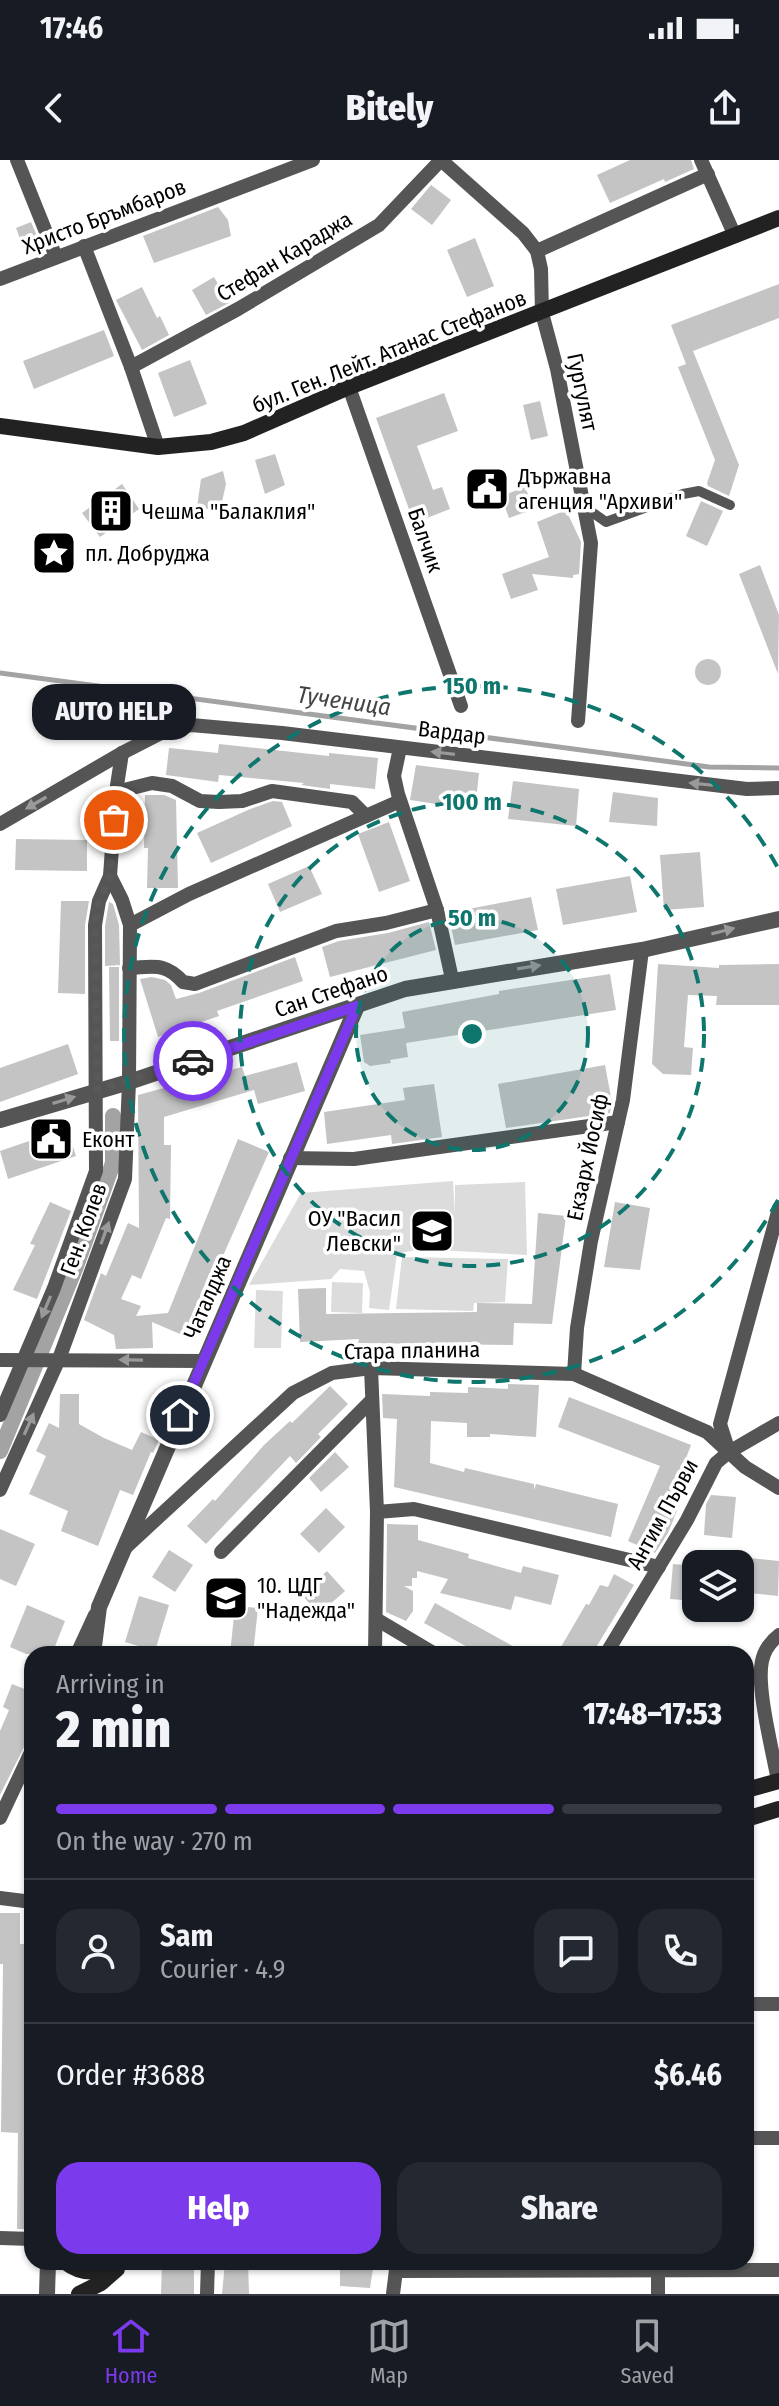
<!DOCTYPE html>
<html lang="en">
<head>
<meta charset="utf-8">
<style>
  :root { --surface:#171b24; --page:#242831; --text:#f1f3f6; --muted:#9ea1a6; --line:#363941; --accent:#7c3aed }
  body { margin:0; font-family:"Fira Sans Condensed",sans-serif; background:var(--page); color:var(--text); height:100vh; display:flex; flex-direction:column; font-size:30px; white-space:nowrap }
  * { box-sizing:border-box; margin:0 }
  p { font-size:26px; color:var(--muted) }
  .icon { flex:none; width:44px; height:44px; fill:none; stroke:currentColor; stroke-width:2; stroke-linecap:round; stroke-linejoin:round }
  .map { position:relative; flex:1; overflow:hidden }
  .drawer { position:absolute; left:24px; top:1486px; width:730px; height:624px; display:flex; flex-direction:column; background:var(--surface); border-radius:24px; box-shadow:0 2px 6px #0004 }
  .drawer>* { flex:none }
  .controls { position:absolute; left:682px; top:1390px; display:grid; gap:16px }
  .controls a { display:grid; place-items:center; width:72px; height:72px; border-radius:16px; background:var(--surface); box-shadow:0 2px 6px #0004; font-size:40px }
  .pin { position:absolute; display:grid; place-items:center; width:68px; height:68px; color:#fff; margin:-34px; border:4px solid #fff; border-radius:50%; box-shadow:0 2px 8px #0007 }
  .courier { position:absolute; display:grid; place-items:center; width:80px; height:80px; margin:-40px; border:6px solid #7c3aed; border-radius:50%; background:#fff; color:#222; box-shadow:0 2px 10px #0007 }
  .bubble { position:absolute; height:56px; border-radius:24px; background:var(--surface); box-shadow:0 2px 6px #0004; font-size:26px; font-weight:800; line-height:56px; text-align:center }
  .head em { font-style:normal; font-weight:800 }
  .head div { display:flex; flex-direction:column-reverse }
  .head { display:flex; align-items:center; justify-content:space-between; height:136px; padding:0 32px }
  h1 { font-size:52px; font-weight:800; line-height:60px }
  .bar { display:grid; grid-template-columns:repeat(4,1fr); gap:12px 8px; align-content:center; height:96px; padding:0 32px }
  .bar i { height:10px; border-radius:6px; background:var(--line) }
  .bar .selected { background:var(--accent) }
  .bar p { grid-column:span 4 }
  .line { display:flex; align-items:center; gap:20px; padding:0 32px; border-top:2px solid var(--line) }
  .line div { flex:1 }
  .round { display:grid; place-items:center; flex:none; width:84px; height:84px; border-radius:24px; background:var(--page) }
  .cta { display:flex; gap:16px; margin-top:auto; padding:16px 32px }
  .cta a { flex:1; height:92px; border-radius:24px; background:var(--accent); color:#fff; font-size:32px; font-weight:800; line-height:92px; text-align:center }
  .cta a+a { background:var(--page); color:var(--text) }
  .status { display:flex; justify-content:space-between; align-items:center; height:56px; padding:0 40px; background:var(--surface); direction:ltr }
  .status svg { height:22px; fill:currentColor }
  header { display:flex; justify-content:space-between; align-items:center; height:104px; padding:0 32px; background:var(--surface); font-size:36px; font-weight:800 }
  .tabs { display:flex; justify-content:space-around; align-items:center; height:112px; border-top:2px solid var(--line); background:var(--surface); font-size:22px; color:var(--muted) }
  .tabs a { display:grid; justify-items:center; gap:4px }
  .tabs .selected { color:var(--accent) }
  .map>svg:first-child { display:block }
  .green { fill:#dcdcdc }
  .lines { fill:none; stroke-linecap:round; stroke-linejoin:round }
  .stream { stroke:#a3a3a3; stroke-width:5 }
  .canal { stroke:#a3a3a3; stroke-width:16 }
  .building { fill:#c4c4c4 }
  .pedestrian { stroke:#555; stroke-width:10 }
  .minor { stroke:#555; stroke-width:14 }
  .tertiary { stroke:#555; stroke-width:16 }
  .secondary { stroke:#222; stroke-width:16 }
  .oneway { fill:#999 }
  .done { stroke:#595959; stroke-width:8; stroke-dasharray:0 14.4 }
  .route { stroke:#7c3aed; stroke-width:10 }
  .ring { fill:none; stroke:#0f766e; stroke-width:4; stroke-dasharray:14 10 }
  .labels { text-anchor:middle; stroke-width:7; stroke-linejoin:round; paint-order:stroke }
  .street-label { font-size:22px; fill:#000; stroke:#fff }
  .poi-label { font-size:22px; fill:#000; stroke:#fff; text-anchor:start }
  .water-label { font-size:24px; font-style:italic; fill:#444; stroke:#fff }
  .centre { fill:#0f766e; stroke:#fff; stroke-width:4 }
  .ring-label { font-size:24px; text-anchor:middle; font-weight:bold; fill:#0f766e; stroke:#fff; stroke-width:7; stroke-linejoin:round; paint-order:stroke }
</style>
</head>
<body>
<div class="status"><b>17:46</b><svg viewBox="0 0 49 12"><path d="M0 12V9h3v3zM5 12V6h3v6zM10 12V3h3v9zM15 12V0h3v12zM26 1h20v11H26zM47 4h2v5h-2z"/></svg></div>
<header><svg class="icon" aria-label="back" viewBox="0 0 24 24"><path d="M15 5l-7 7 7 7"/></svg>Bitely<svg class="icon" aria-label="share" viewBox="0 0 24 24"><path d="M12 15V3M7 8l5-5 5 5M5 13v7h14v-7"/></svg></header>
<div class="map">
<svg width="779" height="2134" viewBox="0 0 779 2134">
  <rect width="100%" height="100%" fill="#fff"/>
  <g class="green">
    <polygon points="453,1021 455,1054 455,1025 525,1022 527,1095 419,1089 397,1094 389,1150 369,1148 370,1132 364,1111 340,1109 331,1119 249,1125 301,1033"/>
    <polygon points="402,1097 508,1099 505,1142 474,1143 473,1151 396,1149"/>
    <polygon points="332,1122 363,1123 362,1153 331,1152"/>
    <polygon points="256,1130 283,1131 281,1188 254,1188"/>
  </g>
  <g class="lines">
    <polyline class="stream" points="0,513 709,607 779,608"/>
    <polyline class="canal" points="0,1291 75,1109 113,1003 113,956"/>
  </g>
  <g class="building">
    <polygon points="630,0 691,0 694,9 665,22 664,19 610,43 597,15"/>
    <polygon points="431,25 451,40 432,65 411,49"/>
    <polygon points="218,47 228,60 231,76 154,103 143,76"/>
    <polygon points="31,62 42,88 26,95 16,68"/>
    <polygon points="475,78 494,126 467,137 447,90"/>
    <polygon points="214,117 229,143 206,155 192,130"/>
    <polygon points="779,124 779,158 693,191 739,305 729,336 708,326 707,323 715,300 678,207 686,204 671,165"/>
    <polygon points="142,127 157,158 160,156 169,175 142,190 116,140"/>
    <polygon points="104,170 114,196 34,229 23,201"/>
    <polygon points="190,200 207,244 174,257 158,213"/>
    <polygon points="444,233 458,271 417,286 433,330 442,327 450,349 414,363 376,258"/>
    <polygon points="540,241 548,276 531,280 523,245"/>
    <polygon points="275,294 285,325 265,334 255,300"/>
    <polygon points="223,311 226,324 220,351 197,347 201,319"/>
    <polygon points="478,322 491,322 498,345 485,349"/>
    <polygon points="122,324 139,349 100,377 82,353"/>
    <polygon points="525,327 534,349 509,358 501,336"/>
    <polygon points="701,341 723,351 707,386 686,376"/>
    <polygon points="566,350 581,382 579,414 573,415 573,418 532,414 538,430 511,439 502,414 549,397 537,362"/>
    <polygon points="760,405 779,455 778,514 739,414"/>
    <circle cx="708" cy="512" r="13"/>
    <polygon points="219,584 329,596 329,593 378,598 375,629 330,624 330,629 301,625 304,623 219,615 218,622 166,615 169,588 218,593"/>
    <polygon points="416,605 479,613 475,650 410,640"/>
    <polygon points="513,621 579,629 576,666 508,659"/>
    <polygon points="613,632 658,638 657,666 609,662"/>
    <polygon points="145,635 164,635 176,640 178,728 147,728 148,688 144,688"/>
    <polygon points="273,641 282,642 292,666 211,703 197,673 248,650"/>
    <polygon points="389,662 410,721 379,732 358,674"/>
    <polygon points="16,679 87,680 87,711 15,710"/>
    <polygon points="700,692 704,747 664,750 660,695"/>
    <polygon points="309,706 322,734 280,752 268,724"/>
    <polygon points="630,716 637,752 563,765 556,729"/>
    <polygon points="531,737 538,770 455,785 448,753"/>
    <polygon points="61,741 89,741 85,765 85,834 58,833"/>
    <polygon points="109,742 113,744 119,765 120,805 105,806 105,766"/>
    <polygon points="429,762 436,790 330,817 322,787 339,781 388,773"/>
    <polygon points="295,797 303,821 217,851 219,856 158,877 140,819 152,817 165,820 171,825 176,839 199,833"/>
    <polygon points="658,804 719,808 719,805 779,804 779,845 716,845 717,836 688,835 684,887 693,888 691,915 663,914 652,904"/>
    <polygon points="109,807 119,807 119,881 110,881"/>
    <polygon points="610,814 616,850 406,883 408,897 390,900 391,903 370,906 364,902 360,875 405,868 402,852 499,834 499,831"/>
    <polygon points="68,884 78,914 0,942 0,908"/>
    <polygon points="297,902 305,931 258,944 254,930 164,957 164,985 171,985 170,1059 166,1058 141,1119 132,1115 121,1139 141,1146 136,1156 168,1153 238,979 269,992 187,1177 152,1162 153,1188 116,1189 114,1175 84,1160 101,1113 106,1116 128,1063 139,1068 138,935 242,907 245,916"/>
    <polygon points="605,905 612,943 610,953 506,968 498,924"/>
    <polygon points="434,924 442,977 392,984 391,975 327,984 324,952 405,940 403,928"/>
    <polygon points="67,968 76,996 8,1019 0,991"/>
    <polygon points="50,1042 71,1051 37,1139 13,1130 35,1085 30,1084"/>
    <polygon points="615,1042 650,1048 640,1110 604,1107"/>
    <polygon points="538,1053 566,1056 552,1164 514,1163 513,1185 358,1183 359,1179 300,1182 298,1129 326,1128 326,1154 477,1152 477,1143 532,1144"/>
    <polygon points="508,1224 539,1225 536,1277 490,1274 490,1277 467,1277 467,1263 431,1261 430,1303 464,1312 465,1308 534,1324 534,1330 536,1324 618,1344 611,1377 394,1327 397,1259 383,1258 382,1234 430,1236 430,1232 468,1233 468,1227 508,1229"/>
    <polygon points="330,1226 348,1244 318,1274 321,1277 296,1303 290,1296 206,1384 187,1366 213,1339 215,1341 264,1285 290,1261 292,1263"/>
    <polygon points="60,1234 79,1234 79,1264 104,1278 132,1290 141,1272 159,1280 153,1293 151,1292 133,1335 120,1330 98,1386 61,1371 68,1351 29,1334 46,1296 36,1291 49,1263 59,1268"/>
    <polygon points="569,1237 691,1285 675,1327 685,1331 668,1373 655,1393 628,1381 660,1306 558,1267"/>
    <polygon points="335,1292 349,1307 321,1332 309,1318"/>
    <polygon points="711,1335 736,1337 732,1378 704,1375 706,1344"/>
    <polygon points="326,1348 345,1367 319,1393 300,1374"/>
    <polygon points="387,1364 418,1365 418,1380 469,1394 468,1398 521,1413 523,1406 559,1415 551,1445 515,1436 511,1450 440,1433 448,1419 417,1411 417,1418 412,1418 412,1426 404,1426 413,1431 413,1451 406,1461 386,1452"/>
    <polygon points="0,1369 35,1384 16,1426 0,1419"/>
    <polygon points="169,1390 193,1405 175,1432 152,1417"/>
    <polygon points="740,1397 779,1401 778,1436 740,1432"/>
    <polygon points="673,1404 696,1406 696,1441 670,1439"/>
    <polygon points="327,1411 345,1431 319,1454 301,1434"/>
    <polygon points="614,1414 634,1425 592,1494 574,1494 561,1487 586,1444 589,1445 600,1425 608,1427"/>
    <polygon points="139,1436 169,1445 155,1491 125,1482"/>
    <polygon points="435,1443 527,1494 480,1494 424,1463"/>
    <polygon points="27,1445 65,1461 52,1494 26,1494 10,1487"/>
    <polygon points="235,1446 258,1448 253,1494 230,1494"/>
    <polygon points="12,1524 32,1532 32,1571 0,1635 0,1571 9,1550 3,1547"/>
    <polygon points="0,1753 20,1753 20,1784 26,1784 25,1802 32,1802 30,1992 32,1992 32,2069 17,2069 18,1973 1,1972 3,1804 0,1804"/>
    <polygon points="181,2102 194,2102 194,2134 161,2134 162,2103"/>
    <polygon points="225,2102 248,2102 249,2134 222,2134"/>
    <polygon points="340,2102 374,2102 370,2128 340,2126"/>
  </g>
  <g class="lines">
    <polyline class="pedestrian" points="586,348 606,362 683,334 699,331 730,345"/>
    <g class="minor">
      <polyline points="17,0 56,97"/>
      <polyline points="441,0 523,73 537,91 541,109 542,153 557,209 591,383 578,561"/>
      <polyline points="701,0 735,76"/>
      <polyline points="84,86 131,207 158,287"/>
      <polyline points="537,91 708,14"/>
      <polyline points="0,119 313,0"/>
      <polyline points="131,207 238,149 379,65 441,0"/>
      <polyline points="349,227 461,546"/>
      <polyline points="400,588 394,616 398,634 437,750 452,819"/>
      <polyline points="116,632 152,623 172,626 200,641 219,642 242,641 272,631 352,642 366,656"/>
      <polyline points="0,664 122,593 161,573 191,565 282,573 747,629 779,628"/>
      <polyline points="130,765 189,734 400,641"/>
      <path d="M129,808C154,807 165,802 183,822L195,824L336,771L386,763L437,750"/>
      <polyline points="290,998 354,999 618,962"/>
      <polyline points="0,1200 203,1201"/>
      <polyline points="371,1208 377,1352 375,1494"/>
      <polyline points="574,1214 577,1168 591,1081 623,940 642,790"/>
      <polyline points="0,1255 54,1128 96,1011 95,765 99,741 110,716 116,632 122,593"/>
      <polyline points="729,1292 779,1263"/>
      <polyline points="0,1330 59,1199 125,1019 129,922 130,765 122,740 110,716"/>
      <polyline points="377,1352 414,1349 659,1407"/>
      <polyline points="126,1387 293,1233 332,1213 371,1208 574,1214 707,1272 745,1307 779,1328"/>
      <polyline points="221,1392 372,1240"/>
      <polyline points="376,1459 435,1494"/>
      <polyline points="77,1494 95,1455"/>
      <polyline points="606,1494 687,1360 716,1303 729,1292 720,1264 779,1048"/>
      <path d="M778,1621C773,1592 756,1528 762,1501C764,1491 771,1481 779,1475"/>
      <polyline points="0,1658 32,1590"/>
      <polyline points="0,1738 32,1742"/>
      <polyline points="746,1844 779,1844"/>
      <polyline points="746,1978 779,1978"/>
      <polyline points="0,2078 32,2079"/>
      <polyline points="396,2111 779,2110"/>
      <polyline points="207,2134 208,2102"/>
      <polyline points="393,2134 397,2102"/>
      <polyline points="658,2134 658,2102"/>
    </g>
    <g class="tertiary">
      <polyline points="0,960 129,922 405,829 642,790 779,759"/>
      <polyline points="93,1494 99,1447 357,846"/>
      <polyline points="47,2134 48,2102"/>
    </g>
    <g class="secondary">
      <polyline points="0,266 158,287 211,282 244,273 349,227 779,58"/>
      <polyline points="746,1630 779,1621"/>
      <polyline points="746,1659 779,1649"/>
      <path d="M65,2102C82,2115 100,2114 118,2102"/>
      <polyline points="79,2134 101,2123 117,2109"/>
    </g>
  </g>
  <defs><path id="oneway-solid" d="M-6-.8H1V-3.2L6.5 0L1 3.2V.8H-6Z" transform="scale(2)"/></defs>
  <g class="oneway">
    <use href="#oneway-solid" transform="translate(443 593) rotate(-173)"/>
    <use href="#oneway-solid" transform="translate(701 624) rotate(-174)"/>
    <use href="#oneway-solid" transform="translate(36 643) rotate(150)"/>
    <use href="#oneway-solid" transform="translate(723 771) rotate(-14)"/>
    <use href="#oneway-solid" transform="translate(529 807) rotate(-9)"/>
    <use href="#oneway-solid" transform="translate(64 940) rotate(-17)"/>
    <use href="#oneway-solid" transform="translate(105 1073) rotate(-70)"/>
    <use href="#oneway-solid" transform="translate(46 1147) rotate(113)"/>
    <use href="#oneway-solid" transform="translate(131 1200) rotate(-179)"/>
    <use href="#oneway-solid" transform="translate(29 1264) rotate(-66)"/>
  </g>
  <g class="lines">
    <polyline class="done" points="114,660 110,716 99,741 95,765 97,930 193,901"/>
    <polyline class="route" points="180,1255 357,846 193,901"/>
  </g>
  <circle cx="472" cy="874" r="116" fill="#0f766e" fill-opacity=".12"/>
  <g class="ring">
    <circle cx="472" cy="874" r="116"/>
    <circle cx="472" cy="874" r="232"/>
    <path d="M778 1040A348 348 0 1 1 778 708"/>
  </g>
  <defs>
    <g id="civic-square" transform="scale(2.3)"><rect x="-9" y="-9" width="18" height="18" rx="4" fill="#000" stroke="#fff"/><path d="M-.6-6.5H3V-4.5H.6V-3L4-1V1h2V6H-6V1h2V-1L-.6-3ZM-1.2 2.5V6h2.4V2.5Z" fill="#fff"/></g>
    <g id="building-square" transform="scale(2.3)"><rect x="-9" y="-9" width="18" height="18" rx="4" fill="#000" stroke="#fff"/><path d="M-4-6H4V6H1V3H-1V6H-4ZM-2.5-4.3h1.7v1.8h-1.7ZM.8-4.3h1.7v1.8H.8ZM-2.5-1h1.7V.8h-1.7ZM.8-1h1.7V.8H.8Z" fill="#fff"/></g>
    <g id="sight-square" transform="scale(2.3)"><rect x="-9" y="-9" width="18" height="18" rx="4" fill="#000" stroke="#fff"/><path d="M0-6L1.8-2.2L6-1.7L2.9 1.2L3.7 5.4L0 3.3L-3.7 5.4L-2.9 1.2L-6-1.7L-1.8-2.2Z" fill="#fff"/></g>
    <g id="school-square" transform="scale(2.3)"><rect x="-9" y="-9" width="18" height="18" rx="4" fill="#000" stroke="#fff"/><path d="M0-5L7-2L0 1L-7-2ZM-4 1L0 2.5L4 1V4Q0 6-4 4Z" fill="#fff"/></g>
  </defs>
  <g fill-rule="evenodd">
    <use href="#civic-square" x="487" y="329"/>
    <use href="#building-square" x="111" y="351"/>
    <use href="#sight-square" x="54" y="393"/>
    <use href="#civic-square" x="51" y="979"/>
    <use href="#school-square" x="432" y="1071"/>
    <use href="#school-square" x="226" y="1438"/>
  </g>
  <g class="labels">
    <g class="street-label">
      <text transform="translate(104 56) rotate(-21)" y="8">Христо Бръмбаров</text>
      <text transform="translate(284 96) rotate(-31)" y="8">Стефан Караджа</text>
      <text transform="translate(389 191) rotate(-22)" y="8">бул. Ген. Лейт. Атанас Стефанов</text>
      <text transform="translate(583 232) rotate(78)" y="8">Гургулят</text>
      <text transform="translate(426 380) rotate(71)" y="8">Балчик</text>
      <text transform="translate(452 572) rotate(7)" y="8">Вардар</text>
      <text transform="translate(331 831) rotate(-19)" y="8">Сан Стефано</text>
      <text transform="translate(587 997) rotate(-78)" y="8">Екзарх Йосиф</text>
      <text transform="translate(83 1069) rotate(-70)" y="8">Ген. Колев</text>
      <text transform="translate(207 1137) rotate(-67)" y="8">Чаталджа</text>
      <text transform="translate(412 1190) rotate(-1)" y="8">Стара планина</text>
      <text transform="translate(662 1354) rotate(-61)" y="8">Антим Първи</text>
    </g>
    <g class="poi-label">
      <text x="518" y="324">Държавна<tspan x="518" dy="25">агенция "Архиви"</tspan></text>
      <text x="142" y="359">Чешма "Балаклия"</text>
      <text x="85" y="401">пл. Добруджа</text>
      <text x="82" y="987">Еконт</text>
      <text x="401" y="1066" text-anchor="end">ОУ "Васил<tspan x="401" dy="25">Левски"</tspan></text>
      <text x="257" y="1433">10. ЦДГ<tspan x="257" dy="25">"Надежда"</tspan></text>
    </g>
    <g class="water-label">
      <text transform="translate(344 541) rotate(8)" y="8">Тученица</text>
    </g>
  </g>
  <circle cx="472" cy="874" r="12" class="centre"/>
  <g class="ring-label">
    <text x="472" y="534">150 m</text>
    <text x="472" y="650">100 m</text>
    <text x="472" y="766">50 m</text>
  </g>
</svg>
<div class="controls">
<a><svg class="icon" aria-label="layers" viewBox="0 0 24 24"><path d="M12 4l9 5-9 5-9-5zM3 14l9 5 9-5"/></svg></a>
</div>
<div class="pin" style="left:114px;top:660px;background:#ea580c"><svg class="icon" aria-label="bag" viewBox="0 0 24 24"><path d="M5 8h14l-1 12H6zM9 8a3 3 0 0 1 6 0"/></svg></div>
<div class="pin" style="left:180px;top:1255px;background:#1f2937"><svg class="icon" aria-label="home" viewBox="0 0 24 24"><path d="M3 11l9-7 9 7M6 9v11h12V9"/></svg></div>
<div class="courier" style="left:193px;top:901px"><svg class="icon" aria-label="car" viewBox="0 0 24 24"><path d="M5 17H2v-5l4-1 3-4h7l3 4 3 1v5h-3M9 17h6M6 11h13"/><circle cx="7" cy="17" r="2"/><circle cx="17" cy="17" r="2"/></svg></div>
<div class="bubble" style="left:32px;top:524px;width:164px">AUTO HELP</div>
<section class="drawer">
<div class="head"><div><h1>2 min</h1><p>Arriving in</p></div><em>17:48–17:53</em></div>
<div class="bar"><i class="selected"></i><i class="selected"></i><i class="selected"></i><i></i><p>On the way · 270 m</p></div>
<div class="line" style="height:144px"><a class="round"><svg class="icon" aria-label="person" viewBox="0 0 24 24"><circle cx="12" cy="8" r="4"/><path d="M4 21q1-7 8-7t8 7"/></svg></a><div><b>Sam</b><p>Courier · 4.9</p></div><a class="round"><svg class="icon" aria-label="chat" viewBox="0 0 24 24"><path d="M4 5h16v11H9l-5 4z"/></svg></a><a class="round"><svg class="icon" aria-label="phone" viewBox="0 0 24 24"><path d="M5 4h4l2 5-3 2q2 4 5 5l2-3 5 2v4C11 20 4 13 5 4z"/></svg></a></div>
<div class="line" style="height:104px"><div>Order #3688</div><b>$6.46</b></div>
<div class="cta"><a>Help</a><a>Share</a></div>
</section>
</div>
<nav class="tabs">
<a class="selected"><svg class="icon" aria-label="home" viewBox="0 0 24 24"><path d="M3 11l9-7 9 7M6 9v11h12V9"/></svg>Home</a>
<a><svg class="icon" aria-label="map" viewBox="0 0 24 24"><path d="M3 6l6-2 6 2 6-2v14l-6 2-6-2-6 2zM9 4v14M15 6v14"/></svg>Map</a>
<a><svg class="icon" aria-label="saved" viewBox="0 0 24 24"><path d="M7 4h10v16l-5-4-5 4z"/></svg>Saved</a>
</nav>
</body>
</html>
